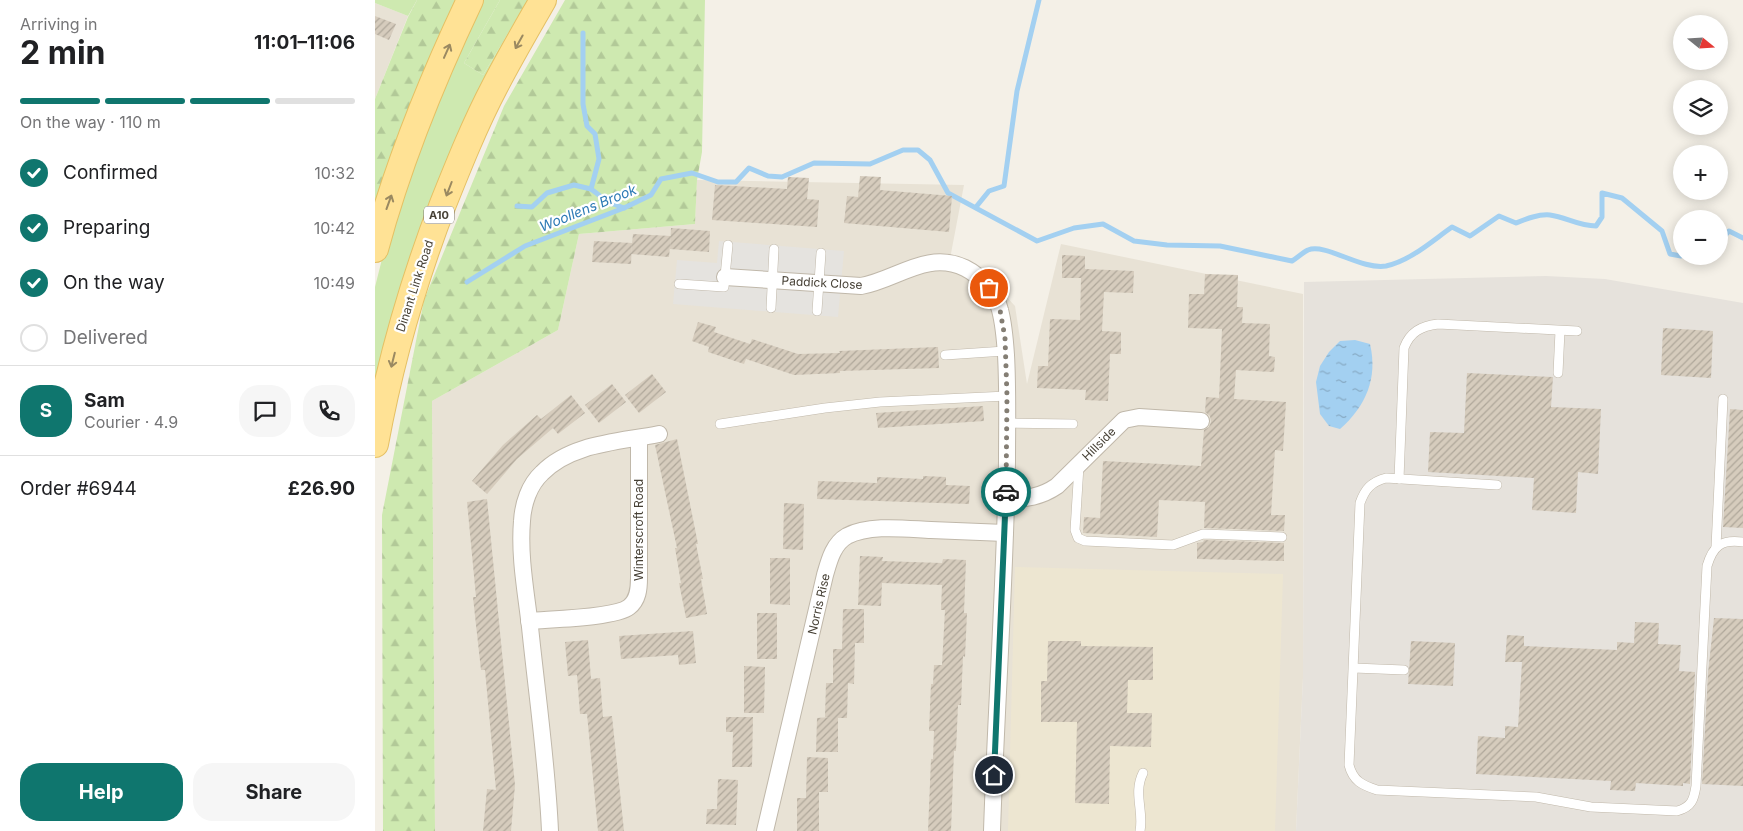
<!DOCTYPE html>
<html lang="en">
<head>
<meta charset="utf-8">
<style>
  :root { --surface:#fff; --page:#f6f6f6; --text:#202124; --muted:#757577; --line:#e0e0e0; --accent:#0f766e }
  body { margin:0; font-family:Inter,sans-serif; background:var(--page); color:var(--text); height:100vh; display:flex; flex-direction:column; font-size:19px; white-space:nowrap }
  * { box-sizing:border-box; margin:0 }
  p { font-size:16px; color:var(--muted) }
  .icon { flex:none; width:28px; height:28px; fill:none; stroke:currentColor; stroke-width:2; stroke-linecap:round; stroke-linejoin:round }
  .map { position:relative; flex:1; overflow:hidden }
  .drawer { display:flex; flex-direction:column; background:var(--surface); width:375px }
  .drawer>* { flex:none }
  .needle { width:32px; rotate:108deg }
  .controls { position:absolute; left:1298px; top:15px; display:grid; gap:10px }
  .controls a { display:grid; place-items:center; width:55px; height:55px; border-radius:50%; background:var(--surface); box-shadow:0 2px 12px #0003; font-size:25px }
  .pin { position:absolute; display:grid; place-items:center; width:42px; height:42px; color:#fff; margin:-21px; border:2px solid #fff; border-radius:50%; box-shadow:0 1px 5px #0007 }
  .courier { position:absolute; display:grid; place-items:center; width:50px; height:50px; margin:-25px; border:4px solid #0f766e; border-radius:50%; background:#fff; color:#222; box-shadow:0 1px 6px #0007 }
  .head em { font-style:normal; font-weight:700 }
  .head div { display:flex; flex-direction:column-reverse }
  .head { display:flex; align-items:center; justify-content:space-between; height:85px; padding:0 20px }
  h1 { font-size:32px; font-weight:700; line-height:38px }
  .bar { display:grid; grid-template-columns:repeat(4,1fr); gap:8px 5px; align-content:center; height:60px; padding:0 20px }
  .bar i { height:6px; border-radius:4px; background:var(--line) }
  .bar .on { background:var(--accent) }
  .bar p { grid-column:span 4 }
  .line { display:flex; align-items:center; gap:12px; padding:0 20px; border-top:1px solid var(--line) }
  .line div { flex:1 }
  .round { display:grid; place-items:center; flex:none; width:52px; height:52px; border-radius:20px; background:var(--page) }
  ol { padding:0 20px; list-style:none }
  li { display:flex; align-items:center; gap:15px; height:55px }
  li p { margin-inline-start:auto }
  li .icon { padding:5px; border-radius:50%; background:var(--accent); color:#fff; stroke-width:4 }
  li:last-child { color:var(--muted) }
  li i { width:28px; height:28px; border:2px solid var(--line); border-radius:50% }
  .cta { display:flex; gap:10px; margin-top:auto; padding:10px 20px }
  .cta a { flex:1; height:58px; border-radius:20px; background:var(--accent); color:#fff; font-size:20px; font-weight:700; line-height:58px; text-align:center }
  .cta a+a { background:var(--page); color:var(--text) }
  main { display:flex; flex:1; min-height:0 }
  .map>svg:first-child { display:block }
  .residential { fill:#e8e2d5 }
  .industrial { fill:#e6e2dc }
  .education { fill:#ede6d1 }
  .grass { fill:#cee9b0 }
  .forest { fill:url(#forest-firs) }
  .parking { fill:#e5e3df }
  .water { fill:url(#water-ripples) }
  .lines { fill:none; stroke-linecap:round; stroke-linejoin:round }
  .stream { stroke:#a3d0f1; stroke-width:5 }
  .building { fill:url(#building-hatch) }
  .service-casing { stroke:#c0b8aa; stroke-width:10 }
  .minor-casing { stroke:#c0b8aa; stroke-width:18 }
  .primary-casing { stroke:#e5c064; stroke-width:28 }
  .service { stroke:#fff; stroke-width:9 }
  .minor { stroke:#fff; stroke-width:16 }
  .primary { stroke:#ffe295; stroke-width:26 }
  .oneway { stroke:#9a8961 }
  .done { stroke:#847e74; stroke-width:5; stroke-dasharray:0 9 }
  .route { stroke:#0f766e; stroke-width:6 }
  .labels { text-anchor:middle; stroke-width:4.5; stroke-linejoin:round; paint-order:stroke }
  .shield { fill:#fff; stroke:#7e7a72; stroke-width:1 }
  .shield-label { font-size:11px; font-weight:bold; fill:#474136 }
  .street-label { font-size:12px; fill:#474136; stroke:#fff }
  .water-label { font-size:14px; font-style:italic; fill:#2d7ab5; stroke:#fff }
</style>
</head>
<body>
<main>
<section class="drawer">
<div class="head"><div><h1>2 min</h1><p>Arriving in</p></div><em>11:01–11:06</em></div>
<div class="bar"><i class="on"></i><i class="on"></i><i class="on"></i><i></i><p>On the way · 110 m</p></div>
<ol>
<li><svg class="icon" aria-label="check" viewBox="0 0 24 24"><path d="M5 12l5 5 9-10"/></svg>Confirmed<p>10:32</p></li>
<li><svg class="icon" aria-label="check" viewBox="0 0 24 24"><path d="M5 12l5 5 9-10"/></svg>Preparing<p>10:42</p></li>
<li><svg class="icon" aria-label="check" viewBox="0 0 24 24"><path d="M5 12l5 5 9-10"/></svg>On the way<p>10:49</p></li>
<li><i></i>Delivered</li>
</ol>
<div class="line" style="height:90px"><b class="round" style="background:var(--accent);color:#fff">S</b><div><b>Sam</b><p>Courier · 4.9</p></div><a class="round"><svg class="icon" aria-label="chat" viewBox="0 0 24 24"><path d="M4 5h16v11H9l-5 4z"/></svg></a><a class="round"><svg class="icon" aria-label="phone" viewBox="0 0 24 24"><path d="M5 4h4l2 5-3 2q2 4 5 5l2-3 5 2v4C11 20 4 13 5 4z"/></svg></a></div>
<div class="line" style="height:65px"><div>Order #6944</div><b>£26.90</b></div>
<div class="cta"><a>Help</a><a>Share</a></div>
</section>
<div class="map">
<svg width="1368" height="831" viewBox="0 0 1368 831">
  <defs>
    <pattern id="forest-firs" width="22" height="20" patternUnits="userSpaceOnUse" patternTransform="scale(1.25)"><rect width="22" height="20" fill="#cee9b0"/><path d="M5 1l3.5 6h-7zM16 11l3.5 6h-7z" fill="#b2c998"/></pattern>
    <pattern id="water-ripples" width="26" height="14" patternUnits="userSpaceOnUse" patternTransform="scale(1.25)"><rect width="26" height="14" fill="#a3d0f1"/><path d="M2 4q2-2 4 0t4 0M15 11q2-2 4 0t4 0" fill="none" stroke="#87aac4"/></pattern>
    <pattern id="building-hatch" width="6" height="6" patternUnits="userSpaceOnUse" patternTransform="scale(1.25)"><rect width="6" height="6" fill="#d6ccbd"/><path d="M-1 1l2-2M0 6l6-6M5 7l2-2" fill="none" stroke="#afa79a"/></pattern>
  </defs>
  <rect width="100%" height="100%" fill="#f4f0e7"/>
  <g class="residential">
    <polygon points="0,3 33,16 0,99"/>
    <polygon points="322,180 589,185 574,264 615,279 640,306 652,384 686,244 928,294 928,677 921,831 60,831 57,401 183,330 204,234 320,224"/>
  </g>
  <polygon class="industrial" points="1171,276 1230,279 1368,303 1368,831 921,831 928,677 929,282"/>
  <polygon class="education" points="640,567 908,574 900,831 633,831"/>
  <g class="grass">
    <polygon points="0,0 42,0 33,16 0,3"/>
    <polygon points="107,0 125,0 89,63 108,75 153,0 156,0 0,397 0,287 7,259 59,108"/>
  </g>
  <g class="forest">
    <polygon points="42,0 84,0 0,208 0,99 33,17"/>
    <polygon points="125,0 153,0 108,75 89,63"/>
    <polygon points="190,0 330,0 327,152 322,180 320,224 204,234 183,330 57,401 60,831 8,831 7,515 49,300 129,106"/>
  </g>
  <polygon class="parking" points="344,241 469,251 463,317 298,304 302,260 342,263"/>
  <path class="water" d="M980,340L995,344C1003,378 991,406 965,429L954,426L945,414L941,382L945,366L954,352L965,341Z"/>
  <g class="lines">
    <g class="stream">
      <polyline points="208,33 208,104 212,126 220,134 224,159 216,189"/>
      <polyline points="142,206 157,207 172,193 199,185 216,189 233,202 249,208"/>
      <polyline points="601,207 614,191 629,186 642,91 664,0"/>
      <polyline points="1344,242 1354,231 1368,238"/>
      <polyline points="1312,256 1335,259 1336,256"/>
      <path d="M92,282L150,246L249,208L276,195L286,179L317,173L343,182H361L374,168L393,176L407,177L439,163L495,164L528,150H543L555,160L573,193L662,241L699,228L728,224L759,241L792,245L845,246L917,261C922,258 927,253 933,250C951,243 986,270 1011,266C1035,261 1057,241 1077,227L1095,236L1124,216L1141,223C1151,219 1163,214 1175,215C1191,217 1203,226 1221,226L1227,217V193L1247,198L1287,231L1295,254L1306,256"/>
    </g>
  </g>
  <g class="building">
    <polygon points="0,16 21,24 14,40 0,34"/>
    <polygon points="485,176 506,177 505,190 577,196 574,232 469,223 472,196 483,197"/>
    <polygon points="413,177 434,178 432,199 444,200 442,227 337,220 340,185 412,189"/>
    <polygon points="296,228 335,231 334,252 295,249"/>
    <polygon points="258,234 296,236 294,257 256,254"/>
    <polygon points="219,241 257,243 256,264 217,262"/>
    <polygon points="687,255 710,256 710,269 759,271 758,293 729,292 727,331 746,332 746,354 735,354 733,401 710,400 711,390 662,388 663,366 673,366 675,319 705,320 706,278 687,278"/>
    <polygon points="830,274 863,275 862,307 868,307 867,323 895,324 894,356 900,357 899,372 861,370 859,399 911,402 908,451 900,450 896,515 910,515 909,531 829,528 830,502 784,500 782,537 708,533 709,517 725,518 728,461 826,466 829,430 834,427 836,422 835,416 830,412 831,397 844,398 847,329 813,328 814,294 829,294"/>
    <polygon points="323,322 341,327 339,332 375,344 377,339 423,354 465,353 464,351 563,347 564,368 465,371 465,373 419,375 371,359 369,364 333,352 334,347 317,341"/>
    <polygon points="1288,328 1338,331 1336,378 1286,375"/>
    <polygon points="1092,373 1178,377 1176,407 1226,409 1223,474 1203,472 1201,513 1157,510 1159,478 1053,472 1055,432 1089,433"/>
    <polygon points="277,374 291,392 264,413 250,395"/>
    <polygon points="237,384 251,402 224,423 210,405"/>
    <polygon points="196,395 210,413 183,434 178,428 142,459 112,494 97,481 128,445 162,415 166,419"/>
    <polygon points="608,406 609,421 503,428 501,413"/>
    <polygon points="1355,409 1368,410 1368,528 1348,527"/>
    <polygon points="302,439 323,544 321,544 328,579 326,579 332,614 311,618 304,583 306,583 300,548 302,548 280,445"/>
    <polygon points="548,476 571,477 571,485 595,486 594,504 442,499 443,481 502,483 502,477 548,479"/>
    <polygon points="112,499 140,785 136,831 108,831 112,789 121,790 110,670 106,670 100,616 98,597 101,597 92,502"/>
    <polygon points="409,503 429,504 428,550 408,549"/>
    <polygon points="829,540 909,543 909,561 822,559 822,543 828,542"/>
    <polygon points="485,556 508,557 507,561 567,563 568,559 591,560 589,613 592,613 590,657 588,656 586,705 583,705 581,751 579,751 576,831 553,831 556,759 558,759 559,731 554,731 556,684 558,684 559,665 567,665 570,610 566,610 567,585 507,583 506,606 483,605"/>
    <polygon points="395,558 415,558 415,605 395,604"/>
    <polygon points="468,609 489,609 489,643 480,643 479,684 473,683 472,718 463,718 463,752 441,752 442,718 455,717 450,717 451,683 458,683 458,649 467,649"/>
    <rect x="382" y="613" width="20" height="46"/>
    <polygon points="1339,618 1368,619 1368,786 1327,784 1333,673"/>
    <polygon points="1260,622 1284,623 1283,644 1306,645 1304,671 1320,672 1315,784 1308,783 1308,786 1261,783 1260,791 1235,790 1236,781 1101,774 1103,736 1130,738 1130,726 1143,727 1147,662 1130,662 1132,635 1149,636 1149,646 1242,650 1242,642 1259,643"/>
    <polygon points="318,631 321,663 304,665 303,655 246,659 244,636"/>
    <polygon points="213,640 216,679 225,678 228,717 237,716 249,831 223,831 212,714 205,714 202,675 193,676 190,642"/>
    <polygon points="673,641 706,641 706,646 778,647 778,680 753,680 752,713 777,713 776,747 735,746 734,804 700,803 702,722 666,722 666,681 672,681"/>
    <polygon points="1036,641 1080,643 1078,686 1033,684"/>
    <polygon points="369,666 390,667 389,713 369,713"/>
    <polygon points="351,717 378,717 377,767 357,767 358,732 351,732"/>
    <polygon points="432,757 453,758 453,792 444,792 444,831 422,831 422,798 431,798"/>
    <polygon points="343,779 363,780 361,825 331,824 332,809 342,809"/>
  </g>
  <g class="lines">
    <g class="service-casing">
      <g id="service">
        <polyline points="304,284 349,287 353,245"/>
        <polyline points="396,308 399,249"/>
        <polyline points="442,311 446,253"/>
        <polyline points="570,355 630,351"/>
        <polyline points="1183,373 1185,331"/>
        <polyline points="632,423 698,424"/>
        <polyline points="345,424 450,408 505,402 632,396"/>
        <polyline points="704,466 700,530 703,538 710,541 798,545 828,534 907,537"/>
        <path d="M1024,479L1029,348C1035,332 1046,326 1063,324L1202,331"/>
        <path d="M1122,485L1011,478C996,482 990,489 985,503L974,765C978,781 987,785 1002,790L1161,797L1216,807L1302,811C1317,807 1319,799 1321,786L1332,566C1338,546 1346,539 1368,542"/>
        <polyline points="1341,547 1348,399"/>
        <polyline points="979,668 1029,670"/>
        <path d="M765,831C769,811 758,793 768,773"/>
      </g>
    </g>
    <g class="minor-casing">
      <g id="minor">
        <path d="M350,277L486,286C521,280 552,250 590,268C606,276 621,293 625,310C629,325 630,340 631,355C633,391 632,426 632,461C630,584 621,708 617,831"/>
        <path d="M631,499C651,499 666,497 682,486L749,420L764,417L826,421"/>
        <path d="M154,621C175,619 240,618 254,607C263,600 264,589 264,578V438"/>
        <path d="M175,831C172,763 162,695 155,627C151,592 144,556 147,521C148,504 154,485 167,473C196,443 245,442 284,434"/>
        <path d="M390,831L450,575C454,561 458,544 472,536C495,524 532,529 556,530C581,531 605,532 630,533"/>
      </g>
    </g>
    <g class="primary-casing">
      <g id="primary">
        <path d="M0,249C23,164 57,80 95,0"/>
        <path d="M0,444C15,362 38,282 68,204C84,164 100,124 120,86C135,57 152,28 168,0"/>
      </g>
    </g>
    <use href="#service" class="service"/>
    <use href="#minor" class="minor"/>
    <use href="#primary" class="primary"/>
  </g>
  <defs><path id="oneway-shaft" d="M-6 0H5M1.5-3L5.5 0L1.5 3" fill="none" stroke-width="1.6" stroke-linecap="round" stroke-linejoin="round" transform="scale(1.25)"/></defs>
  <g class="oneway">
    <use href="#oneway-shaft" transform="translate(144 42) rotate(119)"/>
    <use href="#oneway-shaft" transform="translate(72 51) rotate(-66)"/>
    <use href="#oneway-shaft" transform="translate(74 189) rotate(111)"/>
    <use href="#oneway-shaft" transform="translate(14 202) rotate(-70)"/>
    <use href="#oneway-shaft" transform="translate(18 360) rotate(104)"/>
  </g>
  <g class="lines">
    <polyline class="done" points="614,288 620,296 625,310 630,338 632,396 631,492"/>
    <polyline class="route" points="619,775 631,492"/>
  </g>
  <g class="labels">
    <rect class="shield" x="49" y="206.5" width="30" height="17" rx="4"/>
    <g class="shield-label">
      <text x="64" y="219">A10</text>
    </g>
    <g class="street-label">
      <text transform="translate(447 283) rotate(3)" y="4">Paddick Close</text>
      <text transform="translate(40 286) rotate(-72)" y="4">Dinant Link Road</text>
      <text transform="translate(724 444) rotate(-45)" y="4">Hillside</text>
      <text transform="translate(264 530) rotate(-90)" y="4">Winterscroft Road</text>
      <text transform="translate(444 604) rotate(-77)" y="4">Norris Rise</text>
    </g>
    <g class="water-label">
      <text transform="translate(213 208) rotate(-22)" y="5">Woollens Brook</text>
    </g>
  </g>
</svg>
<div class="controls">
<a><svg class="needle" viewBox="-14 -14 28 28"><path d="M0-13l5 13h-10z" fill="#e53935"/><path d="M0 13l5-13h-10z" fill="#757577"/></svg></a>
<a><svg class="icon" aria-label="layers" viewBox="0 0 24 24"><path d="M12 4l9 5-9 5-9-5zM3 14l9 5 9-5"/></svg></a>
<a>+</a>
<a>−</a>
</div>
<div class="pin" style="left:614px;top:288px;background:#ea580c"><svg class="icon" aria-label="bag" viewBox="0 0 24 24"><path d="M5 8h14l-1 12H6zM9 8a3 3 0 0 1 6 0"/></svg></div>
<div class="pin" style="left:619px;top:775px;background:#1f2937"><svg class="icon" aria-label="home" viewBox="0 0 24 24"><path d="M3 11l9-7 9 7M6 9v11h12V9"/></svg></div>
<div class="courier" style="left:631px;top:492px"><svg class="icon" aria-label="car" viewBox="0 0 24 24"><path d="M5 17H2v-5l4-1 3-4h7l3 4 3 1v5h-3M9 17h6M6 11h13"/><circle cx="7" cy="17" r="2"/><circle cx="17" cy="17" r="2"/></svg></div>
</div>
</main>
</body>
</html>
